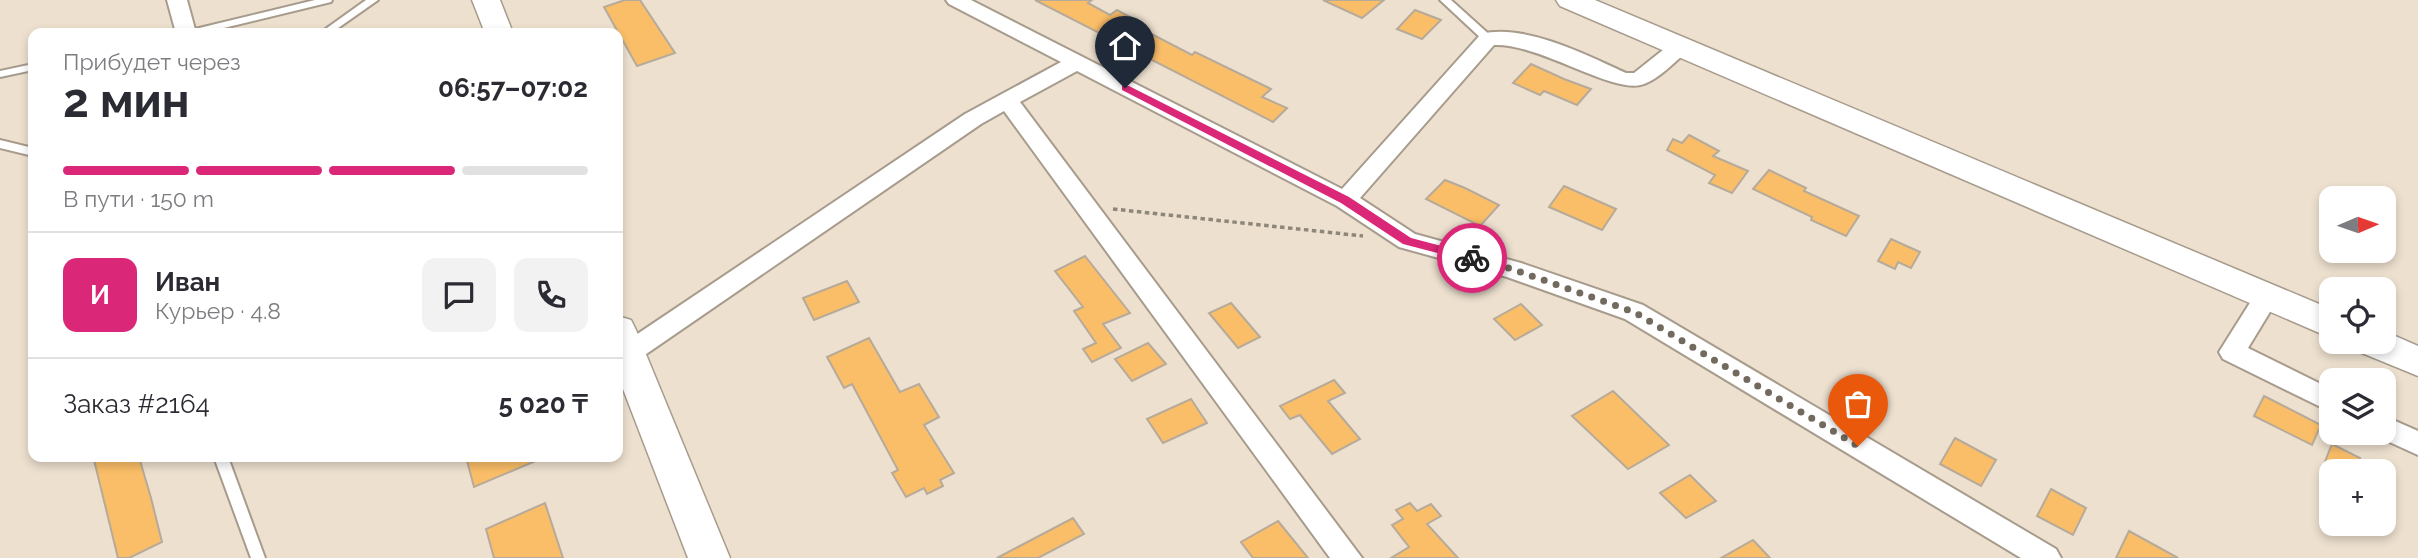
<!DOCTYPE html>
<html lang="ru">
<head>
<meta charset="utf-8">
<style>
  :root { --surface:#fff; --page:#f2f2f3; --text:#2b2b33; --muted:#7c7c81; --line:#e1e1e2; --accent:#db2777 }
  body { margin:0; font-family:Raleway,sans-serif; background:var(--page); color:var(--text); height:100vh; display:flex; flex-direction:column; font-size:26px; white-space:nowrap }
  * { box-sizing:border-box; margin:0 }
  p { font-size:23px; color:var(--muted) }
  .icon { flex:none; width:38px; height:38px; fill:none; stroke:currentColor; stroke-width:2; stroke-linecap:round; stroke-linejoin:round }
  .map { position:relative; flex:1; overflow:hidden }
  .side { position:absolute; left:28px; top:28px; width:595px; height:434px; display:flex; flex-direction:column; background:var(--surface); border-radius:14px; box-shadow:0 4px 10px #0003 }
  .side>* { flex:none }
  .needle { width:46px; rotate:88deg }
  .buttons { position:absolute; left:2319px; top:186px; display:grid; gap:14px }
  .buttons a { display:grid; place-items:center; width:77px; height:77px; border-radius:14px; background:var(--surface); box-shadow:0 4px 10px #0003; font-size:35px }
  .pin { position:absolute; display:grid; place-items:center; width:60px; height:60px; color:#fff; margin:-72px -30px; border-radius:50% 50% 50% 0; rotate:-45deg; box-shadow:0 0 7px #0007 }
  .pin .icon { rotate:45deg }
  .courier { position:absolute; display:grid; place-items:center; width:70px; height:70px; margin:-35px; border:5px solid #db2777; border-radius:50%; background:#fff; color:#222; box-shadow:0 2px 9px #0007 }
  .head em { font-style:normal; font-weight:700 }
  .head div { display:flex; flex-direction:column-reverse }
  .head { display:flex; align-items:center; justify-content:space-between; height:119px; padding:0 35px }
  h1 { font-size:46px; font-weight:700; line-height:52px }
  .bar { display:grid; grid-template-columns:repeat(4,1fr); gap:10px 7px; align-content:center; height:84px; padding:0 35px }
  .bar i { height:9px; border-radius:5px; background:var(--line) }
  .bar .selected { background:var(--accent) }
  .bar p { grid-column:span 4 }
  .line { display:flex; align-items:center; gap:18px; padding:0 35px; border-top:2px solid var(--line) }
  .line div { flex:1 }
  .round { display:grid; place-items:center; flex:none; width:74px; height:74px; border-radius:14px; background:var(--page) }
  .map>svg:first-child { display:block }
  .building { fill:#fbbe68; stroke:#b6aa9a; stroke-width:2 }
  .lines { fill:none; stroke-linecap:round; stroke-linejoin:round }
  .lane-casing { stroke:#a79b8c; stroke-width:4 }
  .street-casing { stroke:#a79b8c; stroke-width:4 }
  .secondary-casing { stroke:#a79b8c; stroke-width:3 }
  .path { stroke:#8f867a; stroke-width:3.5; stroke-dasharray:4.5 3.5; stroke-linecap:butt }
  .lane { fill:#fff; fill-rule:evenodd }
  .street { fill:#fff; fill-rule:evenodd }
  .secondary { fill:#fff; fill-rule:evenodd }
  .route { fill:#db2777 }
  .done { stroke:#726a5f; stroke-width:7; stroke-dasharray:0 12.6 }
</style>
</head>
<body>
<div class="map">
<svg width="2418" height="558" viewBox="0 0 2418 558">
  <rect width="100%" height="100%" fill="#ede0cf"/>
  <g class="building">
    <polygon points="625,0 640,0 675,53 637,66 604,7"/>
    <polygon points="1035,0 1092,0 1088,3 1110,15 1117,10 1141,23 1136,26 1192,55 1195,52 1271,89 1262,97 1287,108 1273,122"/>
    <polygon points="1323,0 1384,0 1362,18"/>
    <polygon points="1415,10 1441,20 1422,39 1397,29"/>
    <polygon points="1531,64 1564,79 1591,89 1577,105 1544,91 1540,95 1513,83"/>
    <polygon points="1689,135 1719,151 1713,156 1748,171 1732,193 1709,183 1715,175 1667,150 1673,139 1682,143"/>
    <polygon points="1769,170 1806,188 1804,191 1859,216 1846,236 1811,220 1812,217 1753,189"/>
    <polygon points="1445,180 1465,188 1499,205 1480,226 1426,199"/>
    <polygon points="1564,186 1616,209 1602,230 1549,207"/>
    <polygon points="1891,239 1920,252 1911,268 1898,262 1895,269 1878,261"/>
    <polygon points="1085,256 1130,313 1103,324 1121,348 1092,362 1083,349 1096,343 1074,311 1083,307 1055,271"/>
    <polygon points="847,281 859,302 814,320 803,298"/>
    <polygon points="1231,303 1260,337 1238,348 1209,313"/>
    <polygon points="1521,304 1542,325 1515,340 1494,319"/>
    <polygon points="869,338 900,392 919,384 939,417 924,425 954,473 940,480 943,486 927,494 924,488 906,497 892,473 898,470 852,384 844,388 827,357"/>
    <polygon points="1148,343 1166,364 1132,381 1115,359"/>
    <polygon points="1334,380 1345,393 1328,401 1360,439 1332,454 1300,415 1290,419 1280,406"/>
    <polygon points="1613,391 1669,445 1628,469 1572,416"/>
    <polygon points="2264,396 2321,425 2312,445 2254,416"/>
    <polygon points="1191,399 1207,423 1163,443 1147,419"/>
    <polygon points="1955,438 1996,460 1981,486 1940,464"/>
    <polygon points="2332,444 2360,458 2355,471 2337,471 2324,464"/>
    <polygon points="102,457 139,457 151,498 162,542 129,558 118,558 94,460"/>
    <polygon points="466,457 545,457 474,487"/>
    <polygon points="1690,475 1716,501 1686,518 1660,493"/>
    <polygon points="2051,489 2086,508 2073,535 2037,516"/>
    <polygon points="545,503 563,558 494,558 486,529"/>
    <polygon points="1410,503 1417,511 1431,504 1441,516 1427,524 1458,558 1391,558 1409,547 1392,525 1403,519 1396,510"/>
    <polygon points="1073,518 1084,534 1038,558 997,558"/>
    <polygon points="1278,521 1308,558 1253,558 1241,542"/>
    <polygon points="2129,531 2178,558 2116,558"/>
    <polygon points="1753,540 1770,558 1721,558"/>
  </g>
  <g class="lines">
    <g class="lane-casing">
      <g id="lane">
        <polygon points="315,0 332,0 331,2 203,33 186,33 191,30"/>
        <polygon points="366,0 378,0 331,33 320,33"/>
        <polygon points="1440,0 1451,0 1492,37 1492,41 1484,41"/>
        <polygon points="33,64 33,70 0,77 0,71"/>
        <polygon points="0,140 33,148 33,156 0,148"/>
        <polygon points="214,457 228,457 265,558 251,558"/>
      </g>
    </g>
    <g class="street-casing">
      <g id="street">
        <polygon points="167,0 187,0 196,33 176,33"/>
        <path d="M946,0H971L1342,189L1481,34C1524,23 1587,55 1626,73H1634L1673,42H1687L1690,47L1687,52C1674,62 1659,79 1644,84C1615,96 1540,43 1494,45L1360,198L1415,234L1521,263L1643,305L2056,549L2061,558H2021L1625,319L1507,277L1399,247L1337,206L1077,71L1020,102L1362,558H1330L1004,111L981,124L636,361L627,364L618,361V347L965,114L1061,62L949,4Z"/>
        <polygon points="2267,288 2276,290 2279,297 2248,348 2331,389 2331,412 2223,359 2219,352 2258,290"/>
        <polygon points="2384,416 2418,431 2418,455 2374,435 2373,432 2384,432"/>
      </g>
    </g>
    <g class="secondary-casing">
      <g id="secondary">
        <polygon points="472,0 500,0 513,33 485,33"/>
        <polygon points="1556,0 1595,0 2331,309 2331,338 1560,6"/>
        <polygon points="618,316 631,320 636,330 730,558 688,558 618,376"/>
        <polygon points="2384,331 2418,346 2418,376 2357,351 2352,341 2384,341"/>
      </g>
    </g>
    <polyline class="path" points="1113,209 1363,236"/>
    <use href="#lane" class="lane"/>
    <use href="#street" class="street"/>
    <use href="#secondary" class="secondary"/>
  </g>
  <polygon class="route" points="1122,86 1129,86 1349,197 1411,238 1472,254 1477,258 1472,262 1403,244 1341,203 1122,90"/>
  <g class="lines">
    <polyline class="done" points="1472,258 1512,269 1634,312 1858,446"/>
  </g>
</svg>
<div class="buttons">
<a><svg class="needle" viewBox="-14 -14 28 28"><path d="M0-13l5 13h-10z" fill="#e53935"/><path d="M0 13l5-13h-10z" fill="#7c7c81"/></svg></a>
<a><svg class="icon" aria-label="locate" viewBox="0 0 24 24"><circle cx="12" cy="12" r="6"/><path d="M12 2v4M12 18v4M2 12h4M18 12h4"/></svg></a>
<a><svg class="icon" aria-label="layers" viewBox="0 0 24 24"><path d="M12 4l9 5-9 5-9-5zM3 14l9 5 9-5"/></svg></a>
<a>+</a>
</div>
<div class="pin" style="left:1858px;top:446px;background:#ea580c"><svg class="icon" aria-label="bag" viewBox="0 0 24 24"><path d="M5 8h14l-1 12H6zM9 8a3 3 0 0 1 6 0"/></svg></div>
<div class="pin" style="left:1125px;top:88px;background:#1f2937"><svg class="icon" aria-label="home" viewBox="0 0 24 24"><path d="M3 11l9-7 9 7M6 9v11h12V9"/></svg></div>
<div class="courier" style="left:1472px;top:258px"><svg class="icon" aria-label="bike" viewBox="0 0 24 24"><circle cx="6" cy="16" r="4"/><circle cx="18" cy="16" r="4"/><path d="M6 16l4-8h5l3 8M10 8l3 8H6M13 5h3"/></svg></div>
<section class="side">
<div class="head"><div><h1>2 мин</h1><p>Прибудет через</p></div><em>06:57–07:02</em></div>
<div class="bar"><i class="selected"></i><i class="selected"></i><i class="selected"></i><i></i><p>В пути · 150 m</p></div>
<div class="line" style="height:126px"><b class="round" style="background:var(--accent);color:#fff">И</b><div><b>Иван</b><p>Курьер · 4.8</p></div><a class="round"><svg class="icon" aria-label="chat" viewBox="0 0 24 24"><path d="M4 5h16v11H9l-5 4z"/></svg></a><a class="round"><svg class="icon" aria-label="phone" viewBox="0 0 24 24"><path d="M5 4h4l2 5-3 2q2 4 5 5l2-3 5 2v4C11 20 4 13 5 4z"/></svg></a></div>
<div class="line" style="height:91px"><div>Заказ #2164</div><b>5 020 ₸</b></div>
</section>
</div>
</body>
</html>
